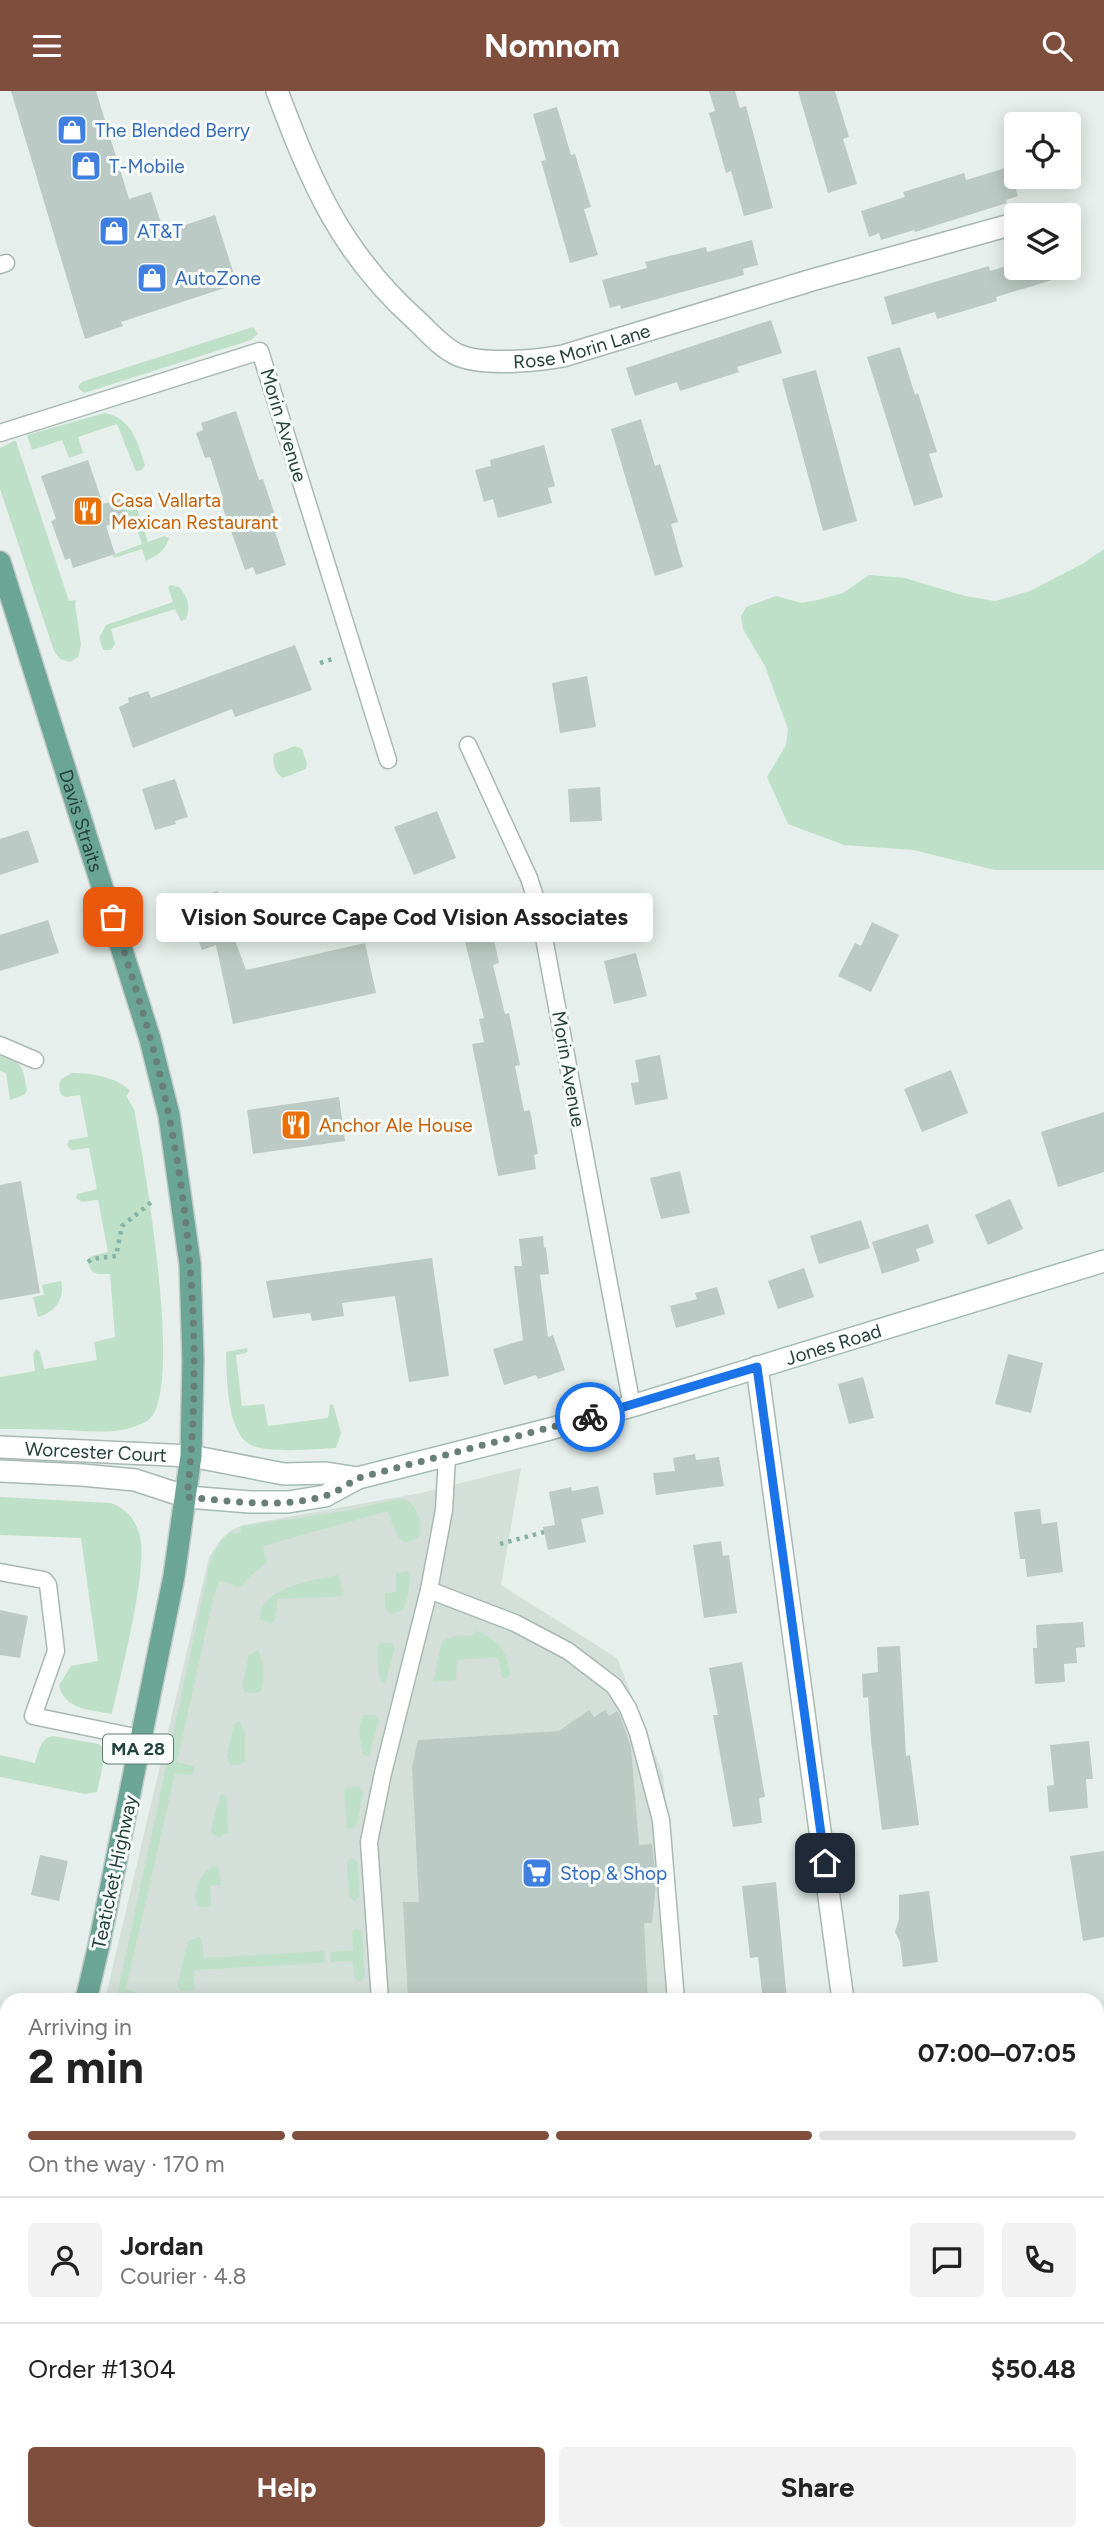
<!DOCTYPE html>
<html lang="en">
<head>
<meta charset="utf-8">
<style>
  :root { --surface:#fff; --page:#f2f2f2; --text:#222; --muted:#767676; --line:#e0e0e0; --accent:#804e3d }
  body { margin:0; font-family:Figtree,sans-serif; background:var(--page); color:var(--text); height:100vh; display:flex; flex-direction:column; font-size:26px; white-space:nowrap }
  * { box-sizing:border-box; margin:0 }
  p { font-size:23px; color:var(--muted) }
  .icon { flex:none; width:38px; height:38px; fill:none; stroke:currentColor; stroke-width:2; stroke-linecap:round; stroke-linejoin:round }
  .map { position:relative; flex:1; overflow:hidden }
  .side { position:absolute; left:0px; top:1902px; width:1104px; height:548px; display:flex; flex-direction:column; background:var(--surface); border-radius:21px 21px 0 0; box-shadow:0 4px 18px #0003 }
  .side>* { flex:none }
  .tools { position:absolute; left:1004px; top:21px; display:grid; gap:14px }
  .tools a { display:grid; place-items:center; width:77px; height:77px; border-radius:7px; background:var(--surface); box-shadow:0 4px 18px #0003; font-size:35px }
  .pin { position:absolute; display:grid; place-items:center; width:60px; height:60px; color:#fff; margin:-30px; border-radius:14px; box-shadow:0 4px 10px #0006 }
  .courier { position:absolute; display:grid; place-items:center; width:70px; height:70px; margin:-35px; border:5px solid #1a73e8; border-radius:50%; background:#fff; color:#222; box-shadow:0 2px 9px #0007 }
  .bubble { position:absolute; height:49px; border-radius:7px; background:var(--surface); box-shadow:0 4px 18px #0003; font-size:23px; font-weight:700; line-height:49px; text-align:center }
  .summary em { font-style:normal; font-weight:700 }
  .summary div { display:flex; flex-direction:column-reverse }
  .summary { display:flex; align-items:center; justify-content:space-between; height:119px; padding:0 28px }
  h1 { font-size:46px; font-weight:700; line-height:52px }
  .bar { display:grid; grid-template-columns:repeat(4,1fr); gap:10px 7px; align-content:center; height:84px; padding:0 28px }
  .bar i { height:9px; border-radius:5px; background:var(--line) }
  .bar .active { background:var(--accent) }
  .bar p { grid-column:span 4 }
  .line { display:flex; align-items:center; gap:18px; padding:0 28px; border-top:2px solid var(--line) }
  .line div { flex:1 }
  .round { display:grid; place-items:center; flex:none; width:74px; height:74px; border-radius:7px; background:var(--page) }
  .button { display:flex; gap:14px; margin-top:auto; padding:14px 28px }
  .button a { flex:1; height:80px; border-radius:7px; background:var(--accent); color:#fff; font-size:28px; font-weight:700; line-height:80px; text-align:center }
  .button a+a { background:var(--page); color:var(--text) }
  header { display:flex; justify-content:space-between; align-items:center; height:91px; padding:0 28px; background:var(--accent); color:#fff; font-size:32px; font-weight:700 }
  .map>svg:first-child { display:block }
  .built { fill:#d4dfda }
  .green { fill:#bfe0c8 }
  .building { fill:#bbcac4 }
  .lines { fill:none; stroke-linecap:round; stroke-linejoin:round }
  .service-casing { stroke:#a8b8b2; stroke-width:19 }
  .minor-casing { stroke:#a8b8b2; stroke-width:24 }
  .tertiary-casing { stroke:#a8b8b2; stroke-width:24 }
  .secondary-casing { stroke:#a4bbb3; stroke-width:24 }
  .primary-casing { stroke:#c2cac8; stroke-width:24 }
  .path { stroke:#86b3a5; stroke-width:4.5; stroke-dasharray:3.5 5; stroke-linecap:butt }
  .service { stroke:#fff; stroke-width:16 }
  .minor { stroke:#fff; stroke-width:21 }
  .tertiary { stroke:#fff; stroke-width:21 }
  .secondary { stroke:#fff; stroke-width:21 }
  .primary { stroke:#6aa596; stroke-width:21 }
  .done { stroke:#687f78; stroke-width:7; stroke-dasharray:0 12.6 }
  .route { stroke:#1a73e8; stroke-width:9 }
  .labels { text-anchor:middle; stroke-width:6; stroke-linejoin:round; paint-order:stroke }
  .shield { fill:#f7fbf9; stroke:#637a73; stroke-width:2 }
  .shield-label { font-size:18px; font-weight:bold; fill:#24423a }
  .shop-label { font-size:19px; fill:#366cbe; stroke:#f7fbf9; text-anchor:start }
  .street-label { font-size:19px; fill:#24423a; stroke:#f7fbf9 }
  .food-label { font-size:19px; fill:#c56008; stroke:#f7fbf9; text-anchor:start }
</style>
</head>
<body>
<header><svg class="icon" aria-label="menu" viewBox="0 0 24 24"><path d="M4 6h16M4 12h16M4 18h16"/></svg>Nomnom<svg class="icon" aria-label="search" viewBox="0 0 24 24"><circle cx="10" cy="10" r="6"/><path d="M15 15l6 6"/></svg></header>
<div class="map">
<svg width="1104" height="2449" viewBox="0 0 1104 2449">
  <rect width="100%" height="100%" fill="#e6efeb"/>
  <g class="built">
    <polygon points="521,1377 501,1494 617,1567 663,1684 685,1909 105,1909 209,1466 221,1448 233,1438 243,1434 421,1402"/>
    <polygon points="7,2148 7,2353 0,2349 0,2159"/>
    <polygon points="185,2443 481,2443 450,2449 196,2449"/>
  </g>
  <g class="green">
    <polygon points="253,236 258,243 251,249 84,302 78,297 79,294 84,290"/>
    <path d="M105,322C132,327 137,351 145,374L142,379L136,380L134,376L117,333L78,346L83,362L69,367L62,349L32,359L27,344Z"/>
    <polygon points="14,350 16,350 69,510 76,509 75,513 81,554 78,566 70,571 60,568 54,560 0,398 0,357"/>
    <path d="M137,403L147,406L135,411L148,451L164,445L169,447C165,460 158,464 146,470L142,458L114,467L112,464L142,453L133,427L126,429L120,408Z"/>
    <polygon points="1104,458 1104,779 995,779 913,759 844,754 788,733 767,686 786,654 788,638 765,575 743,538 741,525 746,516 776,505 802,512 817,509 843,502 869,484 905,487 965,505 995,510 1030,500 1084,472"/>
    <path d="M170,494L179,496C188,506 191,516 186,528L181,530L175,518L111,538L115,553L111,559H103L99,547L106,534L173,511L168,496Z"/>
    <path d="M295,655L302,658L307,672L306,678L283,687C275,682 272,672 274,663Z"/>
    <path d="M0,965C23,969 23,978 27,999L24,1004L10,1009L6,982L0,980Z"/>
    <path d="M72,982C90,982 118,986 130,1000L126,1005L134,1018C143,1063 186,1308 147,1330C121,1345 92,1340 64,1339C43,1338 21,1338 0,1338V1286L35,1280L33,1263L36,1258L40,1261L44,1278L97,1269L94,1251L115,1246L110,1183C99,1183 91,1185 88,1171L91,1165L108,1161L98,1109L82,1111L76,1107L77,1103L97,1098L89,1057L71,1059L67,1054L69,1049L88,1046L80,1004L66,1006L61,1004L59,995L61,988Z"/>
    <path d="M61,1190C66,1207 54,1222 38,1226L33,1206L44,1204L42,1194Z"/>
    <path d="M247,1257L248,1260L246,1262L236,1264L242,1315L264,1313L268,1335L328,1327L330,1314L333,1313L341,1342L336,1357C316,1358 265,1363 249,1353C226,1338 227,1286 226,1261Z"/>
    <path d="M0,1406L111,1412C126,1418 134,1426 139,1442C150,1474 120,1585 112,1623C91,1619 64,1619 59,1594L71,1575L98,1570L81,1447L0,1444Z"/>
    <path d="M398,1408C416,1407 422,1429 420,1444C398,1465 393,1433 388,1420L263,1455L267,1472L249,1486L242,1495L236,1496L223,1490L219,1491L214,1504L177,1671L193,1675L195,1678L192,1684L175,1683L126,1898L144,1904L145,1909H116L210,1471C216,1457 220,1449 232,1440L235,1443L241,1441L240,1436L243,1435L346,1420Z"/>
    <path d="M408,1480C412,1487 408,1512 402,1519C398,1522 396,1522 391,1523L385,1517V1502L396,1501V1482Z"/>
    <path d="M339,1484L344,1505L278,1508L274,1532L265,1531L260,1528C258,1497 316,1488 339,1484Z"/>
    <path d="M475,1539C497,1547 508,1560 510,1584L505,1588L502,1586L498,1566L457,1569L456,1589L433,1591L442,1550L453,1545L473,1544Z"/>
    <path d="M382,1552H392L395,1557L385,1593L381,1591C377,1580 377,1567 378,1555Z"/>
    <path d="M258,1559C264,1570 265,1587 261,1600L256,1602L245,1601L242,1595L249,1564Z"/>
    <path d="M364,1624H376L379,1629L369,1666L363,1664C361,1652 356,1635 364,1624Z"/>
    <polygon points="240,1630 245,1641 245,1670 241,1673 230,1674 227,1666 234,1633"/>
    <path d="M53,1645L99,1653L106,1660L97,1701L85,1703L0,1686V1664L35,1672C39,1661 40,1647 53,1645Z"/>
    <polygon points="359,1695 363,1702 357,1733 354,1737 347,1738 344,1700 346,1697"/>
    <polygon points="224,1703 227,1707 228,1742 219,1746 213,1744 211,1739 220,1705"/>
    <polygon points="351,1767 357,1770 360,1805 355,1810 349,1806 347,1771"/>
    <path d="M213,1775L219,1777L221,1794L210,1795L211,1812L209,1816H198C191,1803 200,1782 213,1775Z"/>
    <polygon points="356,1837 362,1841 365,1886 360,1891 354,1887 353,1870 330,1871 331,1861 353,1859 352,1841"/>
    <polygon points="199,1846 202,1849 204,1867 324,1860 325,1870 322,1872 194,1879 194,1899 180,1900 177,1894 188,1850"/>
    <polygon points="1097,1939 1104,1942 1104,2088 1097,2073"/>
    <polygon points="7,2136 7,2208 0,2206 0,2148"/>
    <polygon points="1097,2346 1104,2356 1104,2449 1055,2449 1053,2443 1097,2443"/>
    <polygon points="357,2443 430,2445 312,2447 311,2449 256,2449 255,2447"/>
    <polygon points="922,2443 1016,2443 1020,2449 857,2449 886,2448"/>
  </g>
  <g class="building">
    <polygon points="11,0 96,0 129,108 151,101 164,141 215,124 237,193 121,231 123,235 85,248"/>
    <polygon points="709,0 735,0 740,17 746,15 773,117 744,125 731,80 726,82 709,22 715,20"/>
    <polygon points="798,0 835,0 849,46 843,48 857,93 828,102"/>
    <polygon points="557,16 571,64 575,63 591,116 584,118 598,164 570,172 541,70 546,69 533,23"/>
    <polygon points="1009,76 1018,105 1006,109 1007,112 915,141 914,139 881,149 879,142 869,146 861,120 905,106 903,101 964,82 966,89"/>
    <polygon points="752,149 758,174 743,178 744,184 621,218 620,214 610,217 602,189 647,177 645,171 706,156 707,161"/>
    <polygon points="1017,172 1017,177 1074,177 1075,182 996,206 997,210 937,228 935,221 892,234 884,206 989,175 990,180"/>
    <polygon points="771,229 782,262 737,276 739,281 680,300 677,291 635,305 626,277"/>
    <polygon points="900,256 915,304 918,302 937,361 929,363 943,406 914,415 867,266"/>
    <polygon points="816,279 857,430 823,440 782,288"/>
    <polygon points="236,320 259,389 263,388 275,424 270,425 286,474 256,484 253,476 245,479 220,409 223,407 210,366 205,367 196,342 203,339 201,332"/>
    <polygon points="641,328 655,375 660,373 678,431 671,433 683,476 655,485 611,338"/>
    <polygon points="544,354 555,395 548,397 552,412 498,427 493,408 484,411 475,379 491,375 490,369"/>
    <polygon points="88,369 103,413 120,408 126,429 106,435 115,463 73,477 70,467 65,469 51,430 56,428 41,385"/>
    <polygon points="295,554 312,599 235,626 232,618 133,657 119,616 129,611 128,607 148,600 151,607"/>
    <polygon points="587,585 596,636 560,642 552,592"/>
    <polygon points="175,688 188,726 175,730 176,733 155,739 142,698"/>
    <polygon points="600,696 602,730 570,731 568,698"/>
    <polygon points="437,720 456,767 414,784 394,736"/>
    <polygon points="28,739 39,771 0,784 0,748"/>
    <polygon points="217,800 246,879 365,852 376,902 233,933 216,854 202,859 185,812"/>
    <polygon points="48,829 59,862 0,880 0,844"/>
    <polygon points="872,831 899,844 871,901 838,885 855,852 861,855"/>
    <polygon points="493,844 499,872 493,874 505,923 509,922 520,974 515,975 524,1020 530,1019 538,1063 534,1064 536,1078 498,1085 472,953 484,951 479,928 484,927 465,851"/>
    <polygon points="636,862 647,905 614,913 604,870"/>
    <polygon points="660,964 668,1008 635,1014 631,992 639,991 635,969"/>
    <polygon points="951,979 968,1022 922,1041 904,998"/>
    <polygon points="339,1006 345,1050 253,1063 247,1019"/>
    <polygon points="1104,1021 1104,1081 1058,1096 1041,1041"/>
    <polygon points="680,1080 690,1122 661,1128 650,1087"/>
    <polygon points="21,1090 40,1202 0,1209 0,1094"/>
    <polygon points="1010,1108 1023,1138 988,1154 975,1124"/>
    <polygon points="861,1129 870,1157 819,1173 810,1145"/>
    <polygon points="928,1133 934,1152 916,1158 920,1170 882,1183 872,1151"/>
    <polygon points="543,1145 544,1157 546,1156 549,1183 540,1184 548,1246 553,1244 565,1279 538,1288 536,1284 504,1294 493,1258 523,1249 514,1175 522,1175 519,1148"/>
    <polygon points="432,1167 449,1285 409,1291 395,1205 342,1212 344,1225 312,1230 310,1222 273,1227 266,1190"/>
    <polygon points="804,1177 814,1206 778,1218 768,1190"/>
    <polygon points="717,1196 725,1223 676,1237 670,1215 697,1208 695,1202"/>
    <polygon points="1008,1263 1043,1272 1031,1322 995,1313"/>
    <polygon points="863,1286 874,1327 849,1333 838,1293"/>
    <polygon points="695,1363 696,1369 719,1366 724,1395 656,1404 653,1382 675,1380 673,1367"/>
    <polygon points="598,1395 604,1423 581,1428 586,1451 548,1459 543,1436 555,1434 549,1401 571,1396 572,1400"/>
    <polygon points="1040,1418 1042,1433 1057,1431 1063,1481 1027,1486 1025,1468 1020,1468 1014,1421"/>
    <polygon points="721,1450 723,1465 729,1464 737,1522 704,1527 693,1454"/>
    <polygon points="0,1519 28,1525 20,1567 0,1564"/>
    <polygon points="1083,1531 1085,1556 1076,1557 1077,1572 1064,1573 1065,1591 1035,1593 1033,1557 1037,1557 1036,1534"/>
    <polygon points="900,1555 906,1665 910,1664 919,1734 882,1739 871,1650 868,1606 863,1607 862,1583 878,1581 877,1556"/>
    <polygon points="742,1571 765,1706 759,1707 762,1732 733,1736 713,1624 718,1624 709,1577"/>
    <polygon points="589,1619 594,1626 605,1619 609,1625 617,1620 619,1622 631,1656 639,1754 652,1753 656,1793 652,1832 644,1832 648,1909 408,1909 403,1811 419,1811 412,1676 418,1649 559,1640"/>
    <polygon points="1089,1650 1093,1688 1086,1688 1088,1717 1049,1721 1047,1695 1054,1694 1050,1654"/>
    <polygon points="1104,1760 1104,1846 1083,1850 1070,1765"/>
    <polygon points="40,1764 68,1770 59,1810 31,1804"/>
    <polygon points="776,1791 787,1909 763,1909 758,1866 750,1867 742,1795"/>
    <polygon points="929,1800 938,1871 903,1876 900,1851 895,1841 899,1828 899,1804"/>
  </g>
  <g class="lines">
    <g class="service-casing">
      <g id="service">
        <polyline points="0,174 6,172"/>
        <polyline points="0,342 260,260 388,669"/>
        <polyline points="468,654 529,787 538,815 632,1315"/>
        <polyline points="0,954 35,969"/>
        <polyline points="447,1365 444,1419 429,1499 515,1532 568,1560 614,1595 628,1617 638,1642 661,1729 676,1909"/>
        <polyline points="0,1481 44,1489 48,1494 56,1560 33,1625 140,1647"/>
        <polyline points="380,1909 369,1751 383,1682 429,1499"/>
        <polyline points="0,1973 7,1977"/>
      </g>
    </g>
    <g class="minor-casing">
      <g id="minor">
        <path id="s1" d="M277,0C312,93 341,162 417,230C429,241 442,257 458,264C484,275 535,270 563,265L812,189L1017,132"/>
        <polyline points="757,1276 843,1909"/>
      </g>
    </g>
    <g class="tertiary-casing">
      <g id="tertiary">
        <path id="s2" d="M0,1356L191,1365"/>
        <polyline points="0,1380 82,1384 135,1389 187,1406"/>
      </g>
    </g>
    <g class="secondary-casing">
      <g id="secondary">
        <polyline points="191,1365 284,1383 326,1382 358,1387"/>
        <path id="s3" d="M187,1406L250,1411H288L325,1405L358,1387L550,1338L632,1315L1104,1170"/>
      </g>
    </g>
    <g class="primary-casing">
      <g id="primary">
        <path id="s4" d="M0,471L150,948L169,1024L190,1173L193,1269L191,1365L174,1485L99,1854L86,1909"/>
        <polyline points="0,2098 7,2086"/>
      </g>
    </g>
    <g class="path">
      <polyline points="320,572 336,567"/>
      <polyline points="88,1171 92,1168 116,1165 122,1135 154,1109"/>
      <polyline points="500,1453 544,1441"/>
      <polyline points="207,2449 209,2443"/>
    </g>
    <use href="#service" class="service"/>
    <use href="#minor" class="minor"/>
    <use href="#tertiary" class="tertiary"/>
    <use href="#secondary" class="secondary"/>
    <use href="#primary" class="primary"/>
  </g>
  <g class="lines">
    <path class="done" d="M113,826C134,892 156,958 169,1025C194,1149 201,1280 187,1406C231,1410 281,1418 324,1405C336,1402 348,1393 358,1387L590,1326"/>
    <polyline class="route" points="590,1326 757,1276 825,1772"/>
  </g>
  <defs>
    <g id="shop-square" transform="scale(1.575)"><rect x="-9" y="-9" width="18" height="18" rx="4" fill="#3f7fe0" stroke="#f7fbf9"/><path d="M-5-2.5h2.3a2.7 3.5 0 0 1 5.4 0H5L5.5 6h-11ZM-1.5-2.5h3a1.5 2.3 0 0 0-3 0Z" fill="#fff"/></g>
    <g id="restaurant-square" transform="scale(1.575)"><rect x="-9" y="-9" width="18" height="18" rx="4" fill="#e8710a" stroke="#f7fbf9"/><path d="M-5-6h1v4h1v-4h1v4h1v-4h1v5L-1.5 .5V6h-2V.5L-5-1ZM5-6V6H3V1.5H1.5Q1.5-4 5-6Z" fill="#fff"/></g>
    <g id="supermarket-square" transform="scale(1.575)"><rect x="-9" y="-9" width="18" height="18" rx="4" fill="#3f7fe0" stroke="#f7fbf9"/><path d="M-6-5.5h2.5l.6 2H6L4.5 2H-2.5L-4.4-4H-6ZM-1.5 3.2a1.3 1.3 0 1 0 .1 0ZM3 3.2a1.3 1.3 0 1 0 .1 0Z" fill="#fff"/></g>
  </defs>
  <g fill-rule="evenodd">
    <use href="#shop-square" x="72" y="39"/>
    <use href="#shop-square" x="86" y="75"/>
    <use href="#shop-square" x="114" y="140"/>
    <use href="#shop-square" x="152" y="187"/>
    <use href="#restaurant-square" x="88" y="420"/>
    <use href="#restaurant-square" x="296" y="1034"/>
    <use href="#supermarket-square" x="537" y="1782"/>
  </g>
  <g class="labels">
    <rect class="shield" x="103" y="1643.5" width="70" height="29" rx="5"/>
    <g class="shield-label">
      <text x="138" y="1664">MA 28</text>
    </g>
    <g class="shop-label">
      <text x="95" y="46">The Blended Berry</text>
      <text x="109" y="82">T-Mobile</text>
      <text x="137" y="147">AT&amp;T</text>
      <text x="175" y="194">AutoZone</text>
      <text x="560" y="1789">Stop &amp; Shop</text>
    </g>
    <g class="street-label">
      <text dy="7" stroke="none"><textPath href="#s1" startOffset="452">Rose Morin Lane</textPath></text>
      <text transform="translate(284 334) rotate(73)" y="7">Morin Avenue</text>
      <text dy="7" stroke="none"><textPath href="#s4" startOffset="271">Davis Straits</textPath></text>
      <text transform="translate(569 978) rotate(80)" y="7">Morin Avenue</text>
      <text dy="7" stroke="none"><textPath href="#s3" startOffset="670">Jones Road</textPath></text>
      <text dy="7" stroke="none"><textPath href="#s2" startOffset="96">Worcester Court</textPath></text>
      <text transform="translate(114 1781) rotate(-78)" y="7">Teaticket Highway</text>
    </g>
    <g class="food-label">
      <text x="111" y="416">Casa Vallarta<tspan x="111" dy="22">Mexican Restaurant</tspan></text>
      <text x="319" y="1041">Anchor Ale House</text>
    </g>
  </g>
</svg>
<div class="tools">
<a><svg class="icon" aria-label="locate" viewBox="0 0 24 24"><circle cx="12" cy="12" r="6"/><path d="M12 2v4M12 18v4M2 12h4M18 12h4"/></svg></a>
<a><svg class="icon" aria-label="layers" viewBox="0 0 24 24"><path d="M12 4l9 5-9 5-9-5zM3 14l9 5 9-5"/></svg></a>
</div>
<div class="pin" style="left:113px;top:826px;background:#ea580c"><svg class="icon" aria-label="bag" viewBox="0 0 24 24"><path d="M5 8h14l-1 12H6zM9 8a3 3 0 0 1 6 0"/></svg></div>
<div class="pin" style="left:825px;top:1772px;background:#1f2937"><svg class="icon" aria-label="home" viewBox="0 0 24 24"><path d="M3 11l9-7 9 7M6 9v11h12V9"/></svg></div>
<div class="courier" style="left:590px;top:1326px"><svg class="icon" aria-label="bike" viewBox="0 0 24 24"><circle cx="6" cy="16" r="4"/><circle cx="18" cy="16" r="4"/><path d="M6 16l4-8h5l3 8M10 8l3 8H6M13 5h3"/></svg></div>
<div class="bubble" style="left:156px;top:802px;width:497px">Vision Source Cape Cod Vision Associates</div>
<section class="side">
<div class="summary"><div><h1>2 min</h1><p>Arriving in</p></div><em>07:00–07:05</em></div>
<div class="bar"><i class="active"></i><i class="active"></i><i class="active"></i><i></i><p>On the way · 170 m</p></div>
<div class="line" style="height:126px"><a class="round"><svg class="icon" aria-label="person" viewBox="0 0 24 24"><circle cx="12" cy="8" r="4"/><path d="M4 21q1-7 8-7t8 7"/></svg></a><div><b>Jordan</b><p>Courier · 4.8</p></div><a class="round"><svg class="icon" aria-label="chat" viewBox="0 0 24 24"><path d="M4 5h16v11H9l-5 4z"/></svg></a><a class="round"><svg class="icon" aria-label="phone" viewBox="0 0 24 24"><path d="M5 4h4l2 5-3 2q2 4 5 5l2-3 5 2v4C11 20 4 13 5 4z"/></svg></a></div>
<div class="line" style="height:91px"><div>Order #1304</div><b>$50.48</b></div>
<div class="button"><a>Help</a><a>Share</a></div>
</section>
</div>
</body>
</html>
